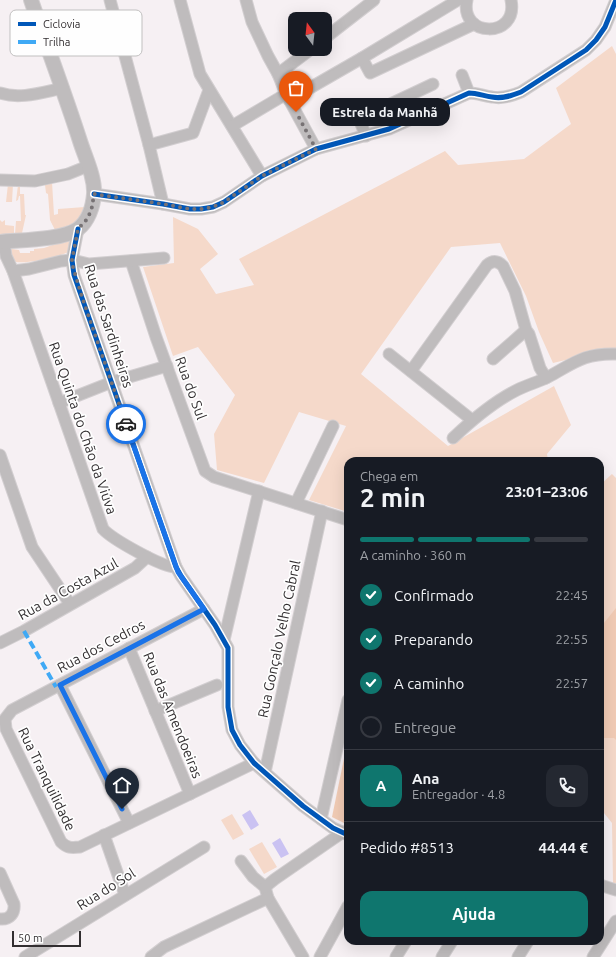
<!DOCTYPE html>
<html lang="pt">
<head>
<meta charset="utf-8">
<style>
  :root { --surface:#171b24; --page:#242831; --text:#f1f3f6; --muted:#9ea1a6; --line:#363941; --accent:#0f766e }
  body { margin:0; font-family:Ubuntu,sans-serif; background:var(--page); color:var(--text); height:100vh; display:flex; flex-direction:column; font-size:15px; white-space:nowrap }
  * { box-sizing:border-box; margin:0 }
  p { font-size:13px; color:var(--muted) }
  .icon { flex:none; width:22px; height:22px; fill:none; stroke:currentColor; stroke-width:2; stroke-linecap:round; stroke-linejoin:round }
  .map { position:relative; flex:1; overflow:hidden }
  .panel { position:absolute; left:344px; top:457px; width:260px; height:488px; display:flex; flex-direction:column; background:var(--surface); border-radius:12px; box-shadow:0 4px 16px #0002 }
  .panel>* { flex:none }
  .needle { width:26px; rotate:345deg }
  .controls { position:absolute; left:288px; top:12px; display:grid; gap:8px }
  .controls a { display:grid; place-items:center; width:44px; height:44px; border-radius:8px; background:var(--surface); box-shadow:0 4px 16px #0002; font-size:20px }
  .scale { position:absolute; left:12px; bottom:10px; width:69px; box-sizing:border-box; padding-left:4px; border:2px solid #322e30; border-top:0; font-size:11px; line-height:14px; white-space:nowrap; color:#322e30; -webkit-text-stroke:3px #fefefe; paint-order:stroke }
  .pin { position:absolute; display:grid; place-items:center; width:34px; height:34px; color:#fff; margin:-41px -17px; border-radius:50% 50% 50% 0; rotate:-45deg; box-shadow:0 0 4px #0007 }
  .pin .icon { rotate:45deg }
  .courier { position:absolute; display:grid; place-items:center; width:40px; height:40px; margin:-20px; border:3px solid #1a73e8; border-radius:50%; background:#fff; color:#222; box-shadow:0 1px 5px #0007 }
  .bubble { position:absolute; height:28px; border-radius:12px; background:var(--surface); box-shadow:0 4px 16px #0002; font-size:13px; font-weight:700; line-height:28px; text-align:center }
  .summary em { font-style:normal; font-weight:700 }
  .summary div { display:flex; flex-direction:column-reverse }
  .summary { display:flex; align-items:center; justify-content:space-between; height:68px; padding:0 16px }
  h1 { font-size:26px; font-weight:700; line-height:30px }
  .bar { display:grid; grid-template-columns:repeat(4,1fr); gap:6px 4px; align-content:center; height:48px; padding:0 16px }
  .bar i { height:5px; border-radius:3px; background:var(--line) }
  .bar .current { background:var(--accent) }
  .bar p { grid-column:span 4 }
  .line { display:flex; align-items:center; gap:10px; padding:0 16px; border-top:1px solid var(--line) }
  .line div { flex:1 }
  .round { display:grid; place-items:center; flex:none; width:42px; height:42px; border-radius:12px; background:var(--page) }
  ol { padding:0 16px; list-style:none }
  li { display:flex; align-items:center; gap:12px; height:44px }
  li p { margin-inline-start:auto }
  li .icon { padding:4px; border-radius:50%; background:var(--accent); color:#fff; stroke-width:4 }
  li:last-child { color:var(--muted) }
  li i { width:22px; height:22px; border:2px solid var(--line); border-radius:50% }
  .action { display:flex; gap:8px; margin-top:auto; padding:8px 16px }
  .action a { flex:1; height:46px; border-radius:12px; background:var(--accent); color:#fff; font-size:16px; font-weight:700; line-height:46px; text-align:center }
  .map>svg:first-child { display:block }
  .green { fill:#f5d9ca }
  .forest { fill:#f1cbb5 }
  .water { fill:#cac2f2 }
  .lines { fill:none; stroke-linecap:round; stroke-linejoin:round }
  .minor-casing { stroke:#d2ced0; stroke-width:13 }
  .tertiary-casing { stroke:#d2ced0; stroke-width:16 }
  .minor { stroke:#bfbcbd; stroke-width:11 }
  .tertiary { stroke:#bfbcbd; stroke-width:14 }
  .quiet { stroke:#3fa9f5; stroke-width:4; stroke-dasharray:8 4; stroke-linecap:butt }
  .cycleway-casing { stroke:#fefefe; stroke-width:8 }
  .cycleway { stroke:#0057b8; stroke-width:5 }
  .done { stroke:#777274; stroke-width:4; stroke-dasharray:0 7.2 }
  .route { stroke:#1a73e8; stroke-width:5 }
  .labels { text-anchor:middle; stroke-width:3.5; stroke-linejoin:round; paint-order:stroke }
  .street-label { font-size:14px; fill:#322e30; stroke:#fefefe }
  .key { fill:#fefefe; stroke:#c1c0c0; stroke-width:1 }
  .key-label { font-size:11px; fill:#322e30 }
</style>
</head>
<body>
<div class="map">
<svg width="616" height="957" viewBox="0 0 616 957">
  <rect width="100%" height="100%" fill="#f6f0f3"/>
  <g class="green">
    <polygon points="612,46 616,54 616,348 553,363 539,332 526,296 500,243 451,247 361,374 448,446 554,386 571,425 547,454 548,461 348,461 348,512 309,500 346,426 299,412 264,483 217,470 214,434 235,395 198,347 173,356 143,267 174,263 173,217 198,229 218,254 200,269 216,294 254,285 239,259 445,151 458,165 524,159 571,124 556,88"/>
    <path d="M52,182L54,215L58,214V209L85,207C77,224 72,225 55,230L50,220L48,194L46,193L45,185H42Z"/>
    <polygon points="8,184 13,184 12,202 6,202"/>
    <polygon points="18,185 20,185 20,194 24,194 25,215 26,215 22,233 15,234 16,221 21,221 20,196 19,196 18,200 16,201"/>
    <polygon points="0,220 2,222 5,220 5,225 14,226 14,234 0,235"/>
    <path d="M67,240L70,242L68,252C59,257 27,264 16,262L12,257L10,251L12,249L19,250L20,253H30V251H34V249L44,248Z"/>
    <polygon points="612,474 616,478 616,883 613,883 612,823 600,808 600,485"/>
    <polygon points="232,814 244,834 233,840 221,820"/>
    <polygon points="262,842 277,867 264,874 249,849"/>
  </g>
  <g class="forest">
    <polygon points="616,608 616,740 614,738 600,738 600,628"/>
    <polygon points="348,739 348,825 332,817"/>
  </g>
  <g class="water">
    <polygon points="250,810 259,825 251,830 242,815"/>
    <polygon points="280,838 289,854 281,858 272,843"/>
  </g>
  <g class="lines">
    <g class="minor-casing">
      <g id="minor">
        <polyline points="110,0 149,145 163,204"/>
        <polyline points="180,0 200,74 262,176"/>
        <polyline points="246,0 252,22 268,56 278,74 286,94 316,149"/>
        <path d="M467,0C459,38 519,39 511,0"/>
        <polyline points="325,38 374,0"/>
        <polyline points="362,58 370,73 474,24"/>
        <polyline points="278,74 311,49"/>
        <polyline points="462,75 469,93"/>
        <path d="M0,93C20,100 43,92 63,88"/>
        <polyline points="289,100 362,58 458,0"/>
        <polyline points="232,126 286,94"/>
        <polyline points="366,136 359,119 433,84"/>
        <polyline points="149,145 193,133 209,90"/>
        <polyline points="0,180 35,181 68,174 88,166"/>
        <path d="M94,194L163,204L190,209H201L213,207L224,202L262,176L316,149L389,129L469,93C477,93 484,96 492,97C502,99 511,96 521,92L586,50L596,40L605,27L616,0"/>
        <polyline points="78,229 72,260 74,275 176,567 181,576 215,625 228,648 228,707 232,730 240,745 254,763 303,806 333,828 348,835"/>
        <path d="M4,241L6,256L13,271L103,529C112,539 163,568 176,567"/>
        <polyline points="131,261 156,337 205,471 214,477 348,520"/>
        <polyline points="13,271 29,269 61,261 72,260 89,264 164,258"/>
        <polyline points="389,354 472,420"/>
        <polyline points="493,359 526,330"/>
        <path d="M411,371L487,265C493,260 498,261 503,266L515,291L526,330L529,334L540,368L546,378"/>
        <polyline points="59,403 112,382 167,366"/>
        <path d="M453,438C472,420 493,402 517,390C527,385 538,382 548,377C574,363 584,353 616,354"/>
        <polyline points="0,455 32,547 70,604"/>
        <polyline points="296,503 333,426"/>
        <path d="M204,609L12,710L5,719L6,729L61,842C67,848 71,848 80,847L254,763"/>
        <polyline points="224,640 259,491"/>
        <polyline points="0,643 24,631 135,568 147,557"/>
        <polyline points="129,648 190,794"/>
        <polyline points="60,685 129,823"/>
        <polyline points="155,711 217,685"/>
        <polyline points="265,772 322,511"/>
        <polyline points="321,819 348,700"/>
        <polyline points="104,835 125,895"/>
        <polyline points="241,861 253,877 265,887 268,898 303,957"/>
        <path d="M0,873L14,904C15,913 10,920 0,919"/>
        <polyline points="600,885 616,890"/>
        <polyline points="265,887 275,879 343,832"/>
        <polyline points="25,957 204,847"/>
        <polyline points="151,957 164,947 268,898"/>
        <polyline points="320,957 348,906"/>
        <polyline points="396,957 406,941"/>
        <polyline points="442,957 452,941"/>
        <polyline points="518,957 528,941"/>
        <polyline points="593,957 616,921"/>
      </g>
    </g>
    <g class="tertiary-casing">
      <path id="tertiary" d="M0,242C19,240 63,240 78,229C88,221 93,207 94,194C95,177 85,157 80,141C65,94 47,47 31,0"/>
    </g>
    <use href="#minor" class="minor"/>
    <use href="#tertiary" class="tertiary"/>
    <polyline class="quiet" points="24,631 56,687"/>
    <g class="cycleway-casing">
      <g id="cycleway">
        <path d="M94,194L163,204L190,209H201L213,207L224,202L262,176L316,149L389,129L469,93C477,93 484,96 492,97C502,99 511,96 521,92L586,50L596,40L605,27L616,0"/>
        <polyline points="78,229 72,260 74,275 176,567 181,576 215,625 228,648 228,707 232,730 240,745 254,763 303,806 333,828 348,835"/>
      </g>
    </g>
    <use href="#cycleway" class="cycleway"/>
  </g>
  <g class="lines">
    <polyline class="done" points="126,424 82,297 73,267 72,260 78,229 88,218 92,207 94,194 163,204 190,209 201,209 213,207 224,202 262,176 316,149 296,112"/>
    <polyline class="route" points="122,809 60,685 204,609 178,572 126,424"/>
  </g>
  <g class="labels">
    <g class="street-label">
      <text transform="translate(109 326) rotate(72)" y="5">Rua das Sardinheiras</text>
      <text transform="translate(191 388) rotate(70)" y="5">Rua do Sul</text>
      <text transform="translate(83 428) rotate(71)" y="5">Rua Quinta do Chão da Viúva</text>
      <text transform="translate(68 589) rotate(-29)" y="5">Rua da Costa Azul</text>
      <text transform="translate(279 639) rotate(-78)" y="5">Rua Gonçalo Velho Cabral</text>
      <text transform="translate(101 646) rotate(-28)" y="5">Rua dos Cedros</text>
      <text transform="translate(173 715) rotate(68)" y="5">Rua das Amendoeiras</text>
      <text transform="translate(47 779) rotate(64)" y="5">Rua Tranquilidade</text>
      <text transform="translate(106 889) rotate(-32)" y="5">Rua do Sol</text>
    </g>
  </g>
  <rect x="10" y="10" width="132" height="46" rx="6" class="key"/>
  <rect x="18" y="22" width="18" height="4" fill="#0057b8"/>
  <rect x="18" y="40" width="18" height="4" fill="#3fa9f5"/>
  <g class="key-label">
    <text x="43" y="28">Ciclovia</text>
    <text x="43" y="46">Trilha</text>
  </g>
</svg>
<div class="controls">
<a><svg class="needle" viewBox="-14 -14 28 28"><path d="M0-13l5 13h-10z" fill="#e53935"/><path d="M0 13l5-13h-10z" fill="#9ea1a6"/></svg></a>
</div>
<div class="scale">50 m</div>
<div class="pin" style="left:296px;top:112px;background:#ea580c"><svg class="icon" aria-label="bag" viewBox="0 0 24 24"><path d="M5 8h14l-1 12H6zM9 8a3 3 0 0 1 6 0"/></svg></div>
<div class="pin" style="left:122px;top:809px;background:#1f2937"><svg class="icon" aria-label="home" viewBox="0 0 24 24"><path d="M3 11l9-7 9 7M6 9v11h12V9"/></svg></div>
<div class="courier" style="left:126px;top:424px"><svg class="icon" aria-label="car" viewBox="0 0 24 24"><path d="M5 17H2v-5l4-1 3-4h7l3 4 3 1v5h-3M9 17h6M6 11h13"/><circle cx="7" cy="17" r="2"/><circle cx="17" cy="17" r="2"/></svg></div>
<div class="bubble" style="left:320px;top:98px;width:130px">Estrela da Manhã</div>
<section class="panel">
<div class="summary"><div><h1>2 min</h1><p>Chega em</p></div><em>23:01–23:06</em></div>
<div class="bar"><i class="current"></i><i class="current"></i><i class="current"></i><i></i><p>A caminho · 360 m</p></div>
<ol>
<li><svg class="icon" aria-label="check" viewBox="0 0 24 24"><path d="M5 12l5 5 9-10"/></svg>Confirmado<p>22:45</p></li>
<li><svg class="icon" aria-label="check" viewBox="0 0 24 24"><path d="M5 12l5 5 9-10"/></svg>Preparando<p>22:55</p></li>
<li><svg class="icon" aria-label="check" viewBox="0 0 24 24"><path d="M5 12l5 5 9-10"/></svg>A caminho<p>22:57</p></li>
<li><i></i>Entregue</li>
</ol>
<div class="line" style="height:72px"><b class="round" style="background:var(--accent);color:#fff">A</b><div><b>Ana</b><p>Entregador · 4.8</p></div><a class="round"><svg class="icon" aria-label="phone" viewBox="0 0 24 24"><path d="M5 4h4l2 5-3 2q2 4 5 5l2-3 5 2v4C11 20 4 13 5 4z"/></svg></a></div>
<div class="line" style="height:52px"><div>Pedido #8513</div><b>44.44 €</b></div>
<div class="action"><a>Ajuda</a></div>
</section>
</div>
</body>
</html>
